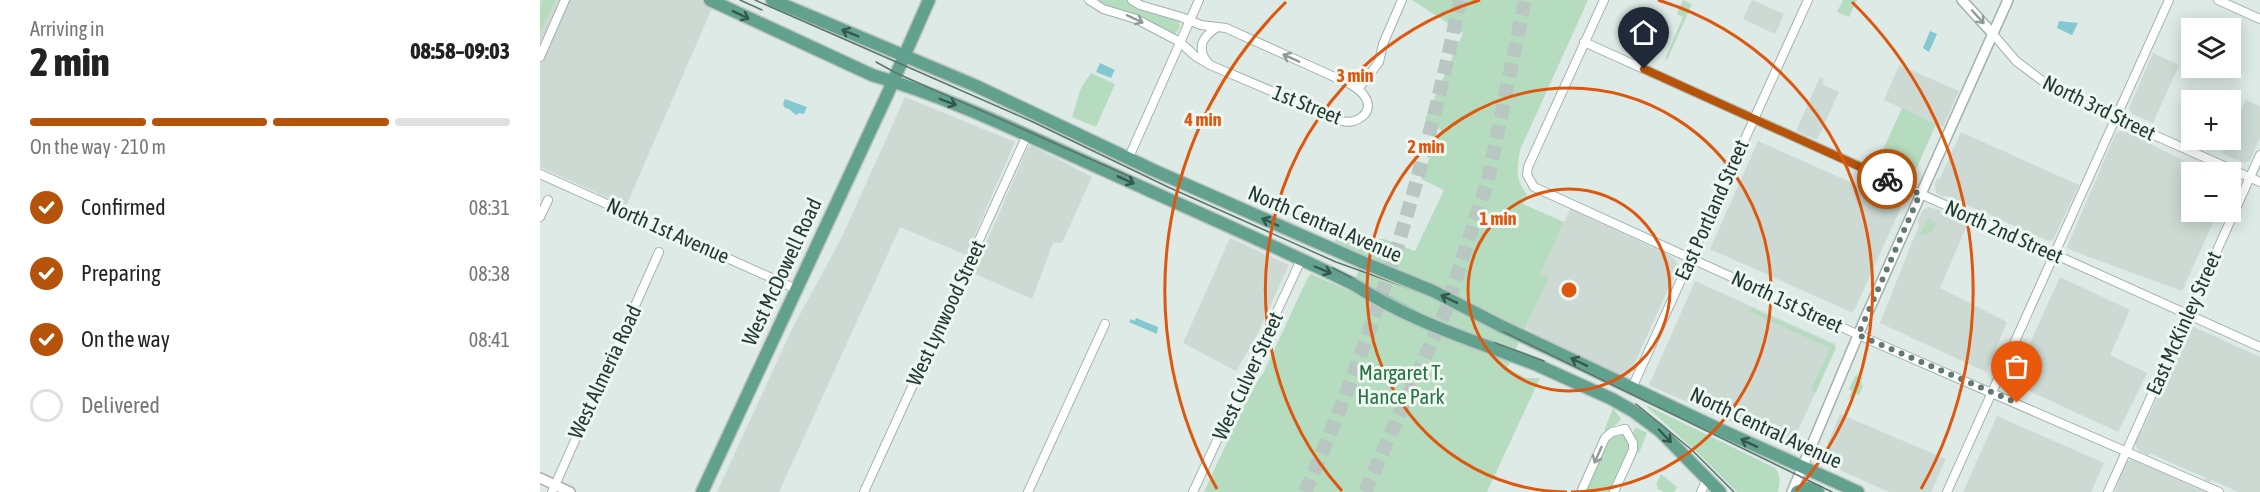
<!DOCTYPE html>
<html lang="en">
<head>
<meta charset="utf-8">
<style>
  :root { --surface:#fff; --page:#f2f2f2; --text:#222; --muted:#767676; --line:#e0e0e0; --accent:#b45309 }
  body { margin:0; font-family:"Asap Condensed",sans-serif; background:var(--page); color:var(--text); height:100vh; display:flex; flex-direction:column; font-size:22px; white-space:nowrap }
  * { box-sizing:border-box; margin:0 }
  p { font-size:20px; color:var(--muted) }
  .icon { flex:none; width:33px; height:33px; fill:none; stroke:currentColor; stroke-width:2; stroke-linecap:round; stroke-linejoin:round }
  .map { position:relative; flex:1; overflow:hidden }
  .details { display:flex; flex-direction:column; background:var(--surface); width:540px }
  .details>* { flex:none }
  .buttons { position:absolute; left:1641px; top:18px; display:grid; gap:12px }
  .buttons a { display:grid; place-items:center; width:60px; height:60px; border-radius:0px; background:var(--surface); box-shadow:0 3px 15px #0003; font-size:30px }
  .pin { position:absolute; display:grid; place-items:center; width:51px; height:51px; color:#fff; margin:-62px -26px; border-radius:50% 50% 50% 0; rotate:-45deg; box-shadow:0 0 6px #0007 }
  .pin .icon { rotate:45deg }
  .courier { position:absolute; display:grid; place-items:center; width:60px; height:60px; margin:-30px; border:4px solid #b45309; border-radius:50%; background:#fff; color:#222; box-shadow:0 2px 8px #0007 }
  .head em { font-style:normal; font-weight:800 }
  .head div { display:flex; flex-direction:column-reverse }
  .head { display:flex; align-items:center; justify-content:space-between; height:102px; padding:0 30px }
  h1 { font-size:39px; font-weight:800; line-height:45px }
  .bar { display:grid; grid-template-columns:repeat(4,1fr); gap:9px 6px; align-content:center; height:72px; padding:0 30px }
  .bar i { height:8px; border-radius:4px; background:var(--line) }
  .bar .active { background:var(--accent) }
  .bar p { grid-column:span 4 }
  ol { padding:0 30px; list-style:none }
  li { display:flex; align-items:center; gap:18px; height:66px }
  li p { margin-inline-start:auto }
  li .icon { padding:6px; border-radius:50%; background:var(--accent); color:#fff; stroke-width:4 }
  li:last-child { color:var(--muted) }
  li i { width:33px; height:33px; border:3px solid var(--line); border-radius:50% }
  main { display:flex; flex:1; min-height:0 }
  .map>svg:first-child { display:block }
  .built { fill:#cddad3 }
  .green { fill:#b6dcbf }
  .water { fill:#84c8d1 }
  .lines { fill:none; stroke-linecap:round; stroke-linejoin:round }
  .motorway-tunnel { stroke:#b8c7c1; stroke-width:14; stroke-dasharray:14 7; stroke-linecap:butt }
  .minor-casing { stroke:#a1b2ac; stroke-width:10 }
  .tertiary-casing { stroke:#a1b2ac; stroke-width:12 }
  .primary-casing { stroke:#bcc4c2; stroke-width:15 }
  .minor { stroke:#fff; stroke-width:8 }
  .tertiary { stroke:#fff; stroke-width:9 }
  .primary { stroke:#62a18e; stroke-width:12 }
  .tram { stroke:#59766d; stroke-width:1.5 }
  .primary-bridge-casing { stroke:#bcc4c2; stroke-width:15; stroke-linecap:butt }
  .primary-bridge { stroke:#62a18e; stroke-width:12 }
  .oneway { stroke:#33594e }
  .oneway2 { stroke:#8f9c98 }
  .done { stroke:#627871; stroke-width:6; stroke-dasharray:0 10.8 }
  .route { stroke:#b45309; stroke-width:8 }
  .ring { fill:none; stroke:#de570e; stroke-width:3 }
  .labels { text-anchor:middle; stroke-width:6; stroke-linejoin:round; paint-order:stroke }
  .street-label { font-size:21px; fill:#1f3a32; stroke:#eff7f2 }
  .park-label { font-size:21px; fill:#297242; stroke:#eff7f2 }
  .centre { fill:#de570e; stroke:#eff7f2; stroke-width:3 }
  .ring-label { font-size:18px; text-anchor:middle; font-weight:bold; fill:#de570e; stroke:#eff7f2; stroke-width:6; stroke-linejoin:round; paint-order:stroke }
</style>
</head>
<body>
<main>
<section class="details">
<div class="head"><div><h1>2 min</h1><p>Arriving in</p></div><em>08:58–09:03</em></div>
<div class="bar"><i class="active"></i><i class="active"></i><i class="active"></i><i></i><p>On the way · 210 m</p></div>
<ol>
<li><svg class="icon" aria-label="check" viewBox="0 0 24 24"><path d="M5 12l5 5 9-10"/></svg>Confirmed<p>08:31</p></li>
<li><svg class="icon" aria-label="check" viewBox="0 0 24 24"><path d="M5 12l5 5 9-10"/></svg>Preparing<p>08:38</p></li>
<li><svg class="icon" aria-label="check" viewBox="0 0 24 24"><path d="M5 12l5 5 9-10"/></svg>On the way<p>08:41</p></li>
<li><i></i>Delivered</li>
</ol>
</section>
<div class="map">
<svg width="1720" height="492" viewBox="0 0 1720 492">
  <rect width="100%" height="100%" fill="#deeae5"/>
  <g class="built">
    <polygon points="0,0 162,0 173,6 86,206 0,167"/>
    <polygon points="1212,0 1244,14 1235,34 1203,19"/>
    <polygon points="1613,53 1639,65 1613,123 1593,114 1589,108"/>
    <polygon points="1359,65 1419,91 1403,127 1344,100"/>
    <polygon points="1280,77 1284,79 1282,84 1299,92 1277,140 1256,131"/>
    <polygon points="365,97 475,142 426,255 360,227 239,492 177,492 252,329 302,237"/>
    <polygon points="1706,100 1720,106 1720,138 1710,161 1703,163 1682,153 1688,140 1690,140 1691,134"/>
    <polygon points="1580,131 1586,132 1667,172 1652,172 1652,212 1678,212 1642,291 1533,251 1527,247 1575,135"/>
    <polygon points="1421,132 1539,185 1513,240 1509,241 1407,196 1403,197 1396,193 1395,184 1396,180 1400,178"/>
    <polygon points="1218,141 1362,205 1313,313 1170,249"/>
    <polygon points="491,145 552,177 522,243 513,243 492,299 433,273 487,149"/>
    <polygon points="1388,207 1400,210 1401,214 1427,225 1400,288 1467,322 1446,372 1340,323 1379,225 1378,221 1383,210"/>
    <polygon points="1030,209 1131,256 1138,264 1137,270 1090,373 1085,377 1023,350 986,328 1008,277 1001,273"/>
    <polygon points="690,238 749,265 715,339 696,371 643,343"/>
    <polygon points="1520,277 1590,310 1570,355 1607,373 1578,432 1472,383"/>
    <polygon points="1155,281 1295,344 1296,348 1250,448 1109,385"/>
    <polygon points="1654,327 1720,357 1720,492 1698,492 1672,480 1669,482 1665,480 1666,478 1611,454 1608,455 1600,452 1596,447 1595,439 1599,431 1602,431 1647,332 1650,328"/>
    <polygon points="1300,414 1406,459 1391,492 1349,492 1291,466 1284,453"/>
    <polygon points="1457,416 1564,463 1551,492 1423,492"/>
    <polygon points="1591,460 1595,461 1665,492 1575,492 1585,463"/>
  </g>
  <g class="green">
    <polygon points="3,0 16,0 0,32 0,7"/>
    <path d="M552,0H588L613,13L639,21L640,27L634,36C619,28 604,19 588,13C575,8 565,6 552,0Z"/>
    <path d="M872,0H1048L980,150C977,168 975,180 987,194L983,204L1024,222L1001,273L1009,277L967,368L986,378H1000L947,492H664L699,416L718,380L723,374L768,277L771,274L810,291L825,256L794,243L800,232L832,239H844L875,251L904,190L881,179L901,130L885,119L923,33Z"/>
    <polygon points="1143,0 1152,4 1127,60 1125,59 1143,17 1137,14"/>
    <polygon points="1303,0 1317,0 1309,17 1297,12"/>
    <polygon points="1110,30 1113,31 1112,35 1119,38 1120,43 1113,54 1111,53 1112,50 1109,52 1101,49"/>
    <polygon points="551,73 575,84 556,127 532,117 541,88"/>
    <polygon points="1362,108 1396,124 1375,172 1340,156"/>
    <polygon points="1388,218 1397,224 1392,228 1393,231 1379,236"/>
    <polygon points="1212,308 1294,345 1295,349 1276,392 1270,391 1290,348 1208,311"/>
    <polygon points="1316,375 1324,378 1321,380 1323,386 1319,395 1314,393 1311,398 1309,397 1312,391 1309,389"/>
    <path d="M1108,406L1235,468C1241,475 1240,483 1238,492H1197L1160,455L1107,407Z"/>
    <polygon points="1073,408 1081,419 1077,424 1064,431"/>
    <path d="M1097,428L1107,433L1099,453L1096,451C1097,443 1092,437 1094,429Z"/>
    <polygon points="1078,433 1087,436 1091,447 1070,492 1045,492 1069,439 1073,434"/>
    <polygon points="1121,474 1137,487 1134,492 1124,492 1117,489 1118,486 1116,484"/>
  </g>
  <g class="water">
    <polygon points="1519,21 1538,23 1532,35 1517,28"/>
    <polygon points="1390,31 1397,34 1389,52 1383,48"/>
    <polygon points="560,63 575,70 571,78 556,72"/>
    <polygon points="245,99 267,107 264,114 259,113 256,115 249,109 245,108 243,104"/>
    <polygon points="596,318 618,327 617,334 589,322 591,319 595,321"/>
  </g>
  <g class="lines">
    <g class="motorway-tunnel">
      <path d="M765,492C835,335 886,169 920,0"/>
      <polyline points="825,492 905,312 948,180 985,0"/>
    </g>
    <g class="minor-casing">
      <g id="minor">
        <path d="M549,0L563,9L596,19L640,42L655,56L670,65L802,121C817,125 835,112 825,97C822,91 816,88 810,84L686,28L661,25L641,17L600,5L592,0"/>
        <polyline points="1064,0 988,167 987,175 994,187 1332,341 1679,492"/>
        <polyline points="1678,0 1720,19"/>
        <polyline points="1453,34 1476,61 1517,92 1720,182"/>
        <polyline points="1044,42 1720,347"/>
        <polyline points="0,57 25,0"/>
        <path d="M668,63C656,49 662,37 676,28"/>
        <polyline points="818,89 839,62 843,44 862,0"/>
        <polyline points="589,157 659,0"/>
        <polyline points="0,174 256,289"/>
        <polyline points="0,217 8,200"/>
        <polyline points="1092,388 1268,0"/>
        <polyline points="12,492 119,252"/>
        <polyline points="324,492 487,135"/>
        <polyline points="488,492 565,324"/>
        <polyline points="653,492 761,260"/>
        <polyline points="1041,492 1065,438 1072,432 1085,429"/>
        <polyline points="1074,492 1093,450 1093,443 1085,429"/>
        <polyline points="1161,492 1167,479"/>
        <polyline points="1407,492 1629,0"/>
        <polyline points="1568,492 1720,155"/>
      </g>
    </g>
    <g class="tertiary-casing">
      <g id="tertiary">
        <polyline points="1422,0 1453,34"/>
        <polyline points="0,478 30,492"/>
        <polyline points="1252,492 1324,321 1468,0"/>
      </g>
    </g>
    <g class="primary-casing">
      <g id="primary">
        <path d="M170,0L332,75C412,98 488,136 564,170C647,208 731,244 813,284"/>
        <polyline points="232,0 436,86 613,170 822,262"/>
        <polyline points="961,326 1183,431 1318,492"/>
        <polyline points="952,348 997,365 1072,399 1093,411 1120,431 1180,492"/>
        <polyline points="162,492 347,95 389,0"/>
        <polyline points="1257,492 1268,488 1278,492"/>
      </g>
    </g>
    <use href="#minor" class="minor"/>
    <use href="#tertiary" class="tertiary"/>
    <use href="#primary" class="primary"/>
    <g class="tram">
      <polyline points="200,0 222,10"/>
      <polyline points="215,0 493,122 628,187 796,262 888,295 1292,492"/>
      <polyline points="336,62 356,73 593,178"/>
      <polyline points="793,268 891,319 1004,361"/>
      <polyline points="1096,404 1152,450 1194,492"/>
    </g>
    <g class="primary-bridge-casing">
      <g id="primary-bridge">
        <polyline points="822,262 893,291 961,326"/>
        <path d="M813,284C858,313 902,330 952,348"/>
      </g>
    </g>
    <use href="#primary-bridge" class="primary-bridge"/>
  </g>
  <defs><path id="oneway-shaft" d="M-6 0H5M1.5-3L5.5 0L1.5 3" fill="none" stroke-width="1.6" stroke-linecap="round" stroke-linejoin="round" transform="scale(1.5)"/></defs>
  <g class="oneway">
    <use href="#oneway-shaft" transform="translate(201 15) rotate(26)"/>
    <use href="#oneway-shaft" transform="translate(310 33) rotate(-158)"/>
    <use href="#oneway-shaft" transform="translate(408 102) rotate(21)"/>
    <use href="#oneway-shaft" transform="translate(586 180) rotate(24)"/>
    <use href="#oneway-shaft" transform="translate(730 222) rotate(-156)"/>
    <use href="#oneway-shaft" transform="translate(783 270) rotate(23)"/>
    <use href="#oneway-shaft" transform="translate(909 299) rotate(-154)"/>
    <use href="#oneway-shaft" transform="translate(1039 362) rotate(-154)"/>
    <use href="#oneway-shaft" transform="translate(1125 436) rotate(46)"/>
    <use href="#oneway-shaft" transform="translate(1209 443) rotate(-155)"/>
  </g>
  <g class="oneway2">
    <use href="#oneway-shaft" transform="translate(1438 17) rotate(48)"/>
    <use href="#oneway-shaft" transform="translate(595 19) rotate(25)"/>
    <use href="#oneway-shaft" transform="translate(751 58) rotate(-156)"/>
    <use href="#oneway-shaft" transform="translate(1058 455) rotate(114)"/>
  </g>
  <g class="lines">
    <polyline class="done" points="1347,179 1380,194 1318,335 1477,403"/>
    <polyline class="route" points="1104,69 1347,179"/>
  </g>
  <g class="ring">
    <circle cx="1029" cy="290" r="101"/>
    <path d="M1027 492A202 202 0 1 1 1031 492"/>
    <path d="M802 491A303 303 0 0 1 940 0M1118 0A303 303 0 0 1 1256 491"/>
    <path d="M677 489A404 404 0 0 1 746 2M1312 2A404 404 0 0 1 1381 489"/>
  </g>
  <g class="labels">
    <g class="street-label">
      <text transform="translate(767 105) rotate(22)" y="7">1st Street</text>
      <text transform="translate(1559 108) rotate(26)" y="7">North 3rd Street</text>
      <text transform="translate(1172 210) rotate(-66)" y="7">East Portland Street</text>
      <text transform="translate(785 224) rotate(23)" y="7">North Central Avenue</text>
      <text transform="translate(128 231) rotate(24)" y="7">North 1st Avenue</text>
      <text transform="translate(1464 232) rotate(24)" y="7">North 2nd Street</text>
      <text transform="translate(242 272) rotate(-65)" y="7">West McDowell Road</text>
      <text transform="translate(1247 302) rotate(25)" y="7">North 1st Street</text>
      <text transform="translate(406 313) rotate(-65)" y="7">West Lynwood Street</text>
      <text transform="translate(1644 323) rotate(-66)" y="7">East McKinley Street</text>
      <text transform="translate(65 372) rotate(-65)" y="7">West Almeria Road</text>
      <text transform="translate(708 376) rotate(-65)" y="7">West Culver Street</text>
      <text transform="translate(1226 428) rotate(25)" y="7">North Central Avenue</text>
    </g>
    <g class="park-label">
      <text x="861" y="380">Margaret T.<tspan x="861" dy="24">Hance Park</tspan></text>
    </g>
  </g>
  <circle cx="1029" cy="290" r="9" class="centre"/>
  <g class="ring-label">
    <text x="815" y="82">3 min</text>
    <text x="663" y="126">4 min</text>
    <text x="886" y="153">2 min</text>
    <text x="958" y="225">1 min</text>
  </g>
</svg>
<div class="buttons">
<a><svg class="icon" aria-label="layers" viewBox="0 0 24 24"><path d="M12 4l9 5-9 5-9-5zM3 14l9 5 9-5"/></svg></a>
<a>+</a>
<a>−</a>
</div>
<div class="pin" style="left:1477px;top:403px;background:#ea580c"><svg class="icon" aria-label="bag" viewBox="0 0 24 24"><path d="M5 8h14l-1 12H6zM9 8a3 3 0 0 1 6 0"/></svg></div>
<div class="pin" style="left:1104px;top:69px;background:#1f2937"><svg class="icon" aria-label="home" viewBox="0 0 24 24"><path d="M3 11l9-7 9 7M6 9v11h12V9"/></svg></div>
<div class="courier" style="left:1347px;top:179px"><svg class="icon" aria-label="bike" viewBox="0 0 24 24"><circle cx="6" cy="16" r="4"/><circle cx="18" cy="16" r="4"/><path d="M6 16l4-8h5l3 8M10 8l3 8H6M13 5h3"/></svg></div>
</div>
</main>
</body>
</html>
